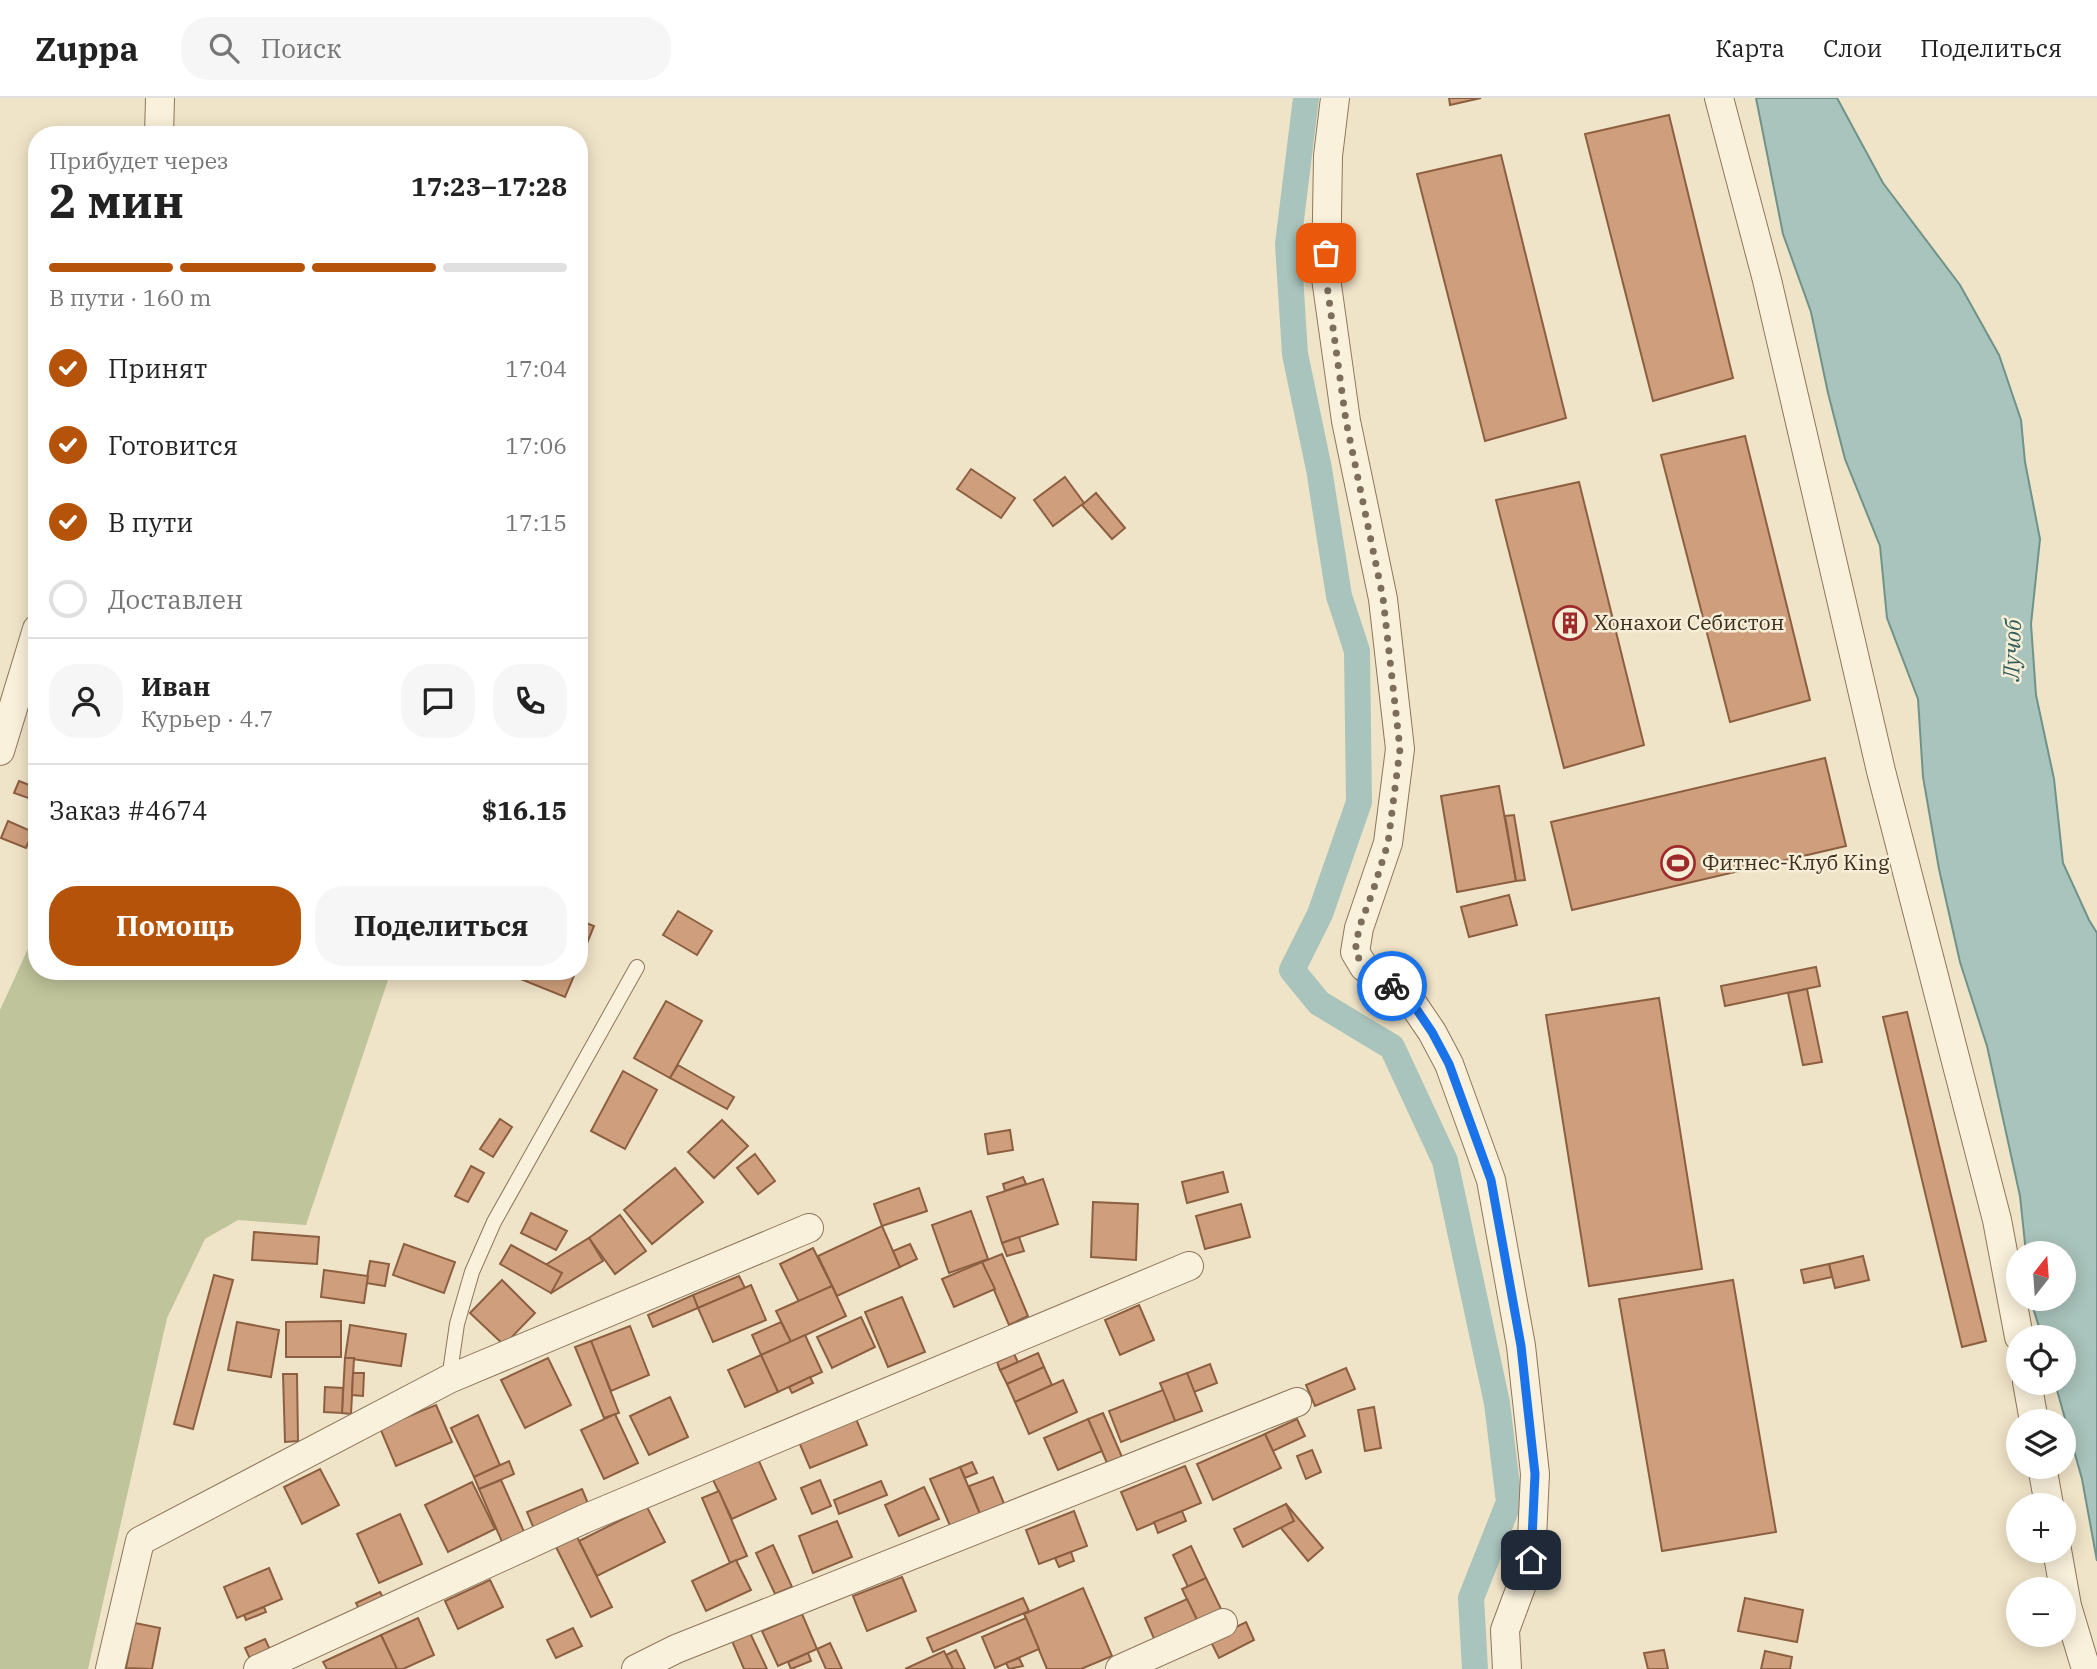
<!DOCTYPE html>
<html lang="ru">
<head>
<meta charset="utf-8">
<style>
  :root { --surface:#fff; --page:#f6f6f6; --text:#222; --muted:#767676; --line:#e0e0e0; --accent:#b45309 }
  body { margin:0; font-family:"IBM Plex Serif",serif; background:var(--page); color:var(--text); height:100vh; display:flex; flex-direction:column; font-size:26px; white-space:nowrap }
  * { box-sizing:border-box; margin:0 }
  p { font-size:23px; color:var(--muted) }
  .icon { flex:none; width:38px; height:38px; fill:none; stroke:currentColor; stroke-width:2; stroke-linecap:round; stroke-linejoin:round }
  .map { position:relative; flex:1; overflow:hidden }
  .panel { position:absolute; left:28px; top:28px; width:560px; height:854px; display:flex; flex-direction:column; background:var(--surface); border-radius:28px; box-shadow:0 4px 18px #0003 }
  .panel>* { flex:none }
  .needle { width:46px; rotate:17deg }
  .fabs { position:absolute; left:2006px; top:1143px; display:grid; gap:14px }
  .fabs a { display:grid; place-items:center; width:70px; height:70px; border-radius:50%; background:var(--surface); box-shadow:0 4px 18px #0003; font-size:35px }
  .pin { position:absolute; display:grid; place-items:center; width:60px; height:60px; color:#fff; margin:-30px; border-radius:14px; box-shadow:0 4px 10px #0006 }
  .courier { position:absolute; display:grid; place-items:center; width:70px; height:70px; margin:-35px; border:5px solid #1a73e8; border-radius:50%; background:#fff; color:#222; box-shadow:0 2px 9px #0007 }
  .summary em { font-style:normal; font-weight:800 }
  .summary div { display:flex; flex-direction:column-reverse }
  .summary { display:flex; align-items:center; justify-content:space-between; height:119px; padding:0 21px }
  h1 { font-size:46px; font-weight:800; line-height:52px }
  .bar { display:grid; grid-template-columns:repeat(4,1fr); gap:10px 7px; align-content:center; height:84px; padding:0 21px }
  .bar i { height:9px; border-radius:5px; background:var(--line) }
  .bar .active { background:var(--accent) }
  .bar p { grid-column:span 4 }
  .line { display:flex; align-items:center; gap:18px; padding:0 21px; border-top:2px solid var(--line) }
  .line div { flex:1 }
  .round { display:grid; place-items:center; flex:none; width:74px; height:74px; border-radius:28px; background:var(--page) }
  ol { padding:0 21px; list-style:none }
  li { display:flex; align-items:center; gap:21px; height:77px }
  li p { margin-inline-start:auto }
  li .icon { padding:7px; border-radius:50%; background:var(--accent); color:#fff; stroke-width:4 }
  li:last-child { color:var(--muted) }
  li i { width:38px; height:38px; border:4px solid var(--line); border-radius:50% }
  .action { display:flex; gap:14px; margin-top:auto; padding:14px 21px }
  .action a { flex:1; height:80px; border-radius:28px; background:var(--accent); color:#fff; font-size:28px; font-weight:800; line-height:80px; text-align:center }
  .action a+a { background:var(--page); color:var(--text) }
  header { display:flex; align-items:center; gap:42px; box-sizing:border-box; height:98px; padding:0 35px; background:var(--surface); border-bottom:2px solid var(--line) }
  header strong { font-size:33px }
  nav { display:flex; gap:38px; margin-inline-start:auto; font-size:24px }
  .search { width:490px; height:63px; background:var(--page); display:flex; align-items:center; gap:18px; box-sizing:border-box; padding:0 24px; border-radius:28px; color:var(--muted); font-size:26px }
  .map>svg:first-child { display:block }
  .cemetery { fill:#bfc49a }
  .water { fill:#a9c4bc; stroke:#6f938a; stroke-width:2 }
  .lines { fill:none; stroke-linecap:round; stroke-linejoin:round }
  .canal { stroke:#a9c4bc; stroke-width:26 }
  .building { fill:#cf9f7d; stroke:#8d5f41; stroke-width:2 }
  .service-casing { stroke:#8d765c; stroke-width:16 }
  .minor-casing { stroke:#8d765c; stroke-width:30 }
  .service { stroke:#faf1dc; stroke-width:14 }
  .minor { stroke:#faf1dc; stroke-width:28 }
  .done { stroke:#7c6e5b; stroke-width:7; stroke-dasharray:0 12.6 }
  .route { stroke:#1a73e8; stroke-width:9 }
  .labels { text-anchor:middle; stroke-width:5; stroke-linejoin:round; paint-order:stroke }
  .poi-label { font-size:21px; fill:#3d2e20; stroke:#f7eed8; text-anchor:start }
  .water-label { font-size:23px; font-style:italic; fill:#2f5d5a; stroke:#f7eed8 }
</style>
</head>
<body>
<header>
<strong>Zuppa</strong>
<div class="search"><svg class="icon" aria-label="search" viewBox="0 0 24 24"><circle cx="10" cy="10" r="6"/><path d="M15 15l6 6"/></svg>Поиск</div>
<nav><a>Карта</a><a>Слои</a><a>Поделиться</a></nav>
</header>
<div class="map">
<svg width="2097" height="1571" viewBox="0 0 2097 1571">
  <rect width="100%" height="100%" fill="#f0e4c8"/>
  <polygon class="cemetery" points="37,831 37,873 391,873 306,1127 238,1122 205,1141 167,1220 88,1571 0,1571 0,912"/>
  <polygon class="water" points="1756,0 1837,0 1883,85 1960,187 1999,257 2021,322 2025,364 2040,441 2031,526 2036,597 2054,681 2063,765 2089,822 2097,835 2097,1463 2082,1381 2055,1285 2063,1284 2063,1239 2042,1239 2031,1203 2031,1201 2063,1200 2063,1155 2026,1155 2020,1098 1987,948 1960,864 1939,771 1923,679 1918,601 1887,520 1880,448 1845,361 1828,295 1811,214 1783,136"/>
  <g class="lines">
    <polyline class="canal" points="1306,0 1288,146 1295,256 1319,371 1339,498 1357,553 1359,704 1320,816 1292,872 1319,905 1392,949 1445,1063 1497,1305 1509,1404 1471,1500 1475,1571"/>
  </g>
  <g class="building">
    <polygon points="1449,0 1481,0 1450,7"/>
    <polygon points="1669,17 1733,280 1653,303 1585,36"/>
    <polygon points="1501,57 1566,320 1485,343 1417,76"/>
    <polygon points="1745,338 1810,602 1730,624 1661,357"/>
    <polygon points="971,371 1015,400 1001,420 957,391"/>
    <polygon points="1065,379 1084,405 1053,428 1034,402"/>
    <polygon points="1579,384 1644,647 1564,670 1496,402"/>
    <polygon points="1096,395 1125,430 1112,441 1082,407"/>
    <polygon points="1825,660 1846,748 1572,812 1551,724"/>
    <polygon points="19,683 37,690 34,702 14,695"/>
    <polygon points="1499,688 1516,783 1457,794 1441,698"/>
    <polygon points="1514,717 1525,782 1516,783 1505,718"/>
    <polygon points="8,723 33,734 26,750 1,740"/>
    <polygon points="37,723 37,749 28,746"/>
    <polygon points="1509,797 1517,827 1469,839 1461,809"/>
    <polygon points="678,813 712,833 697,857 663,837"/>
    <polygon points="579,822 594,828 579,865"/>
    <polygon points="1816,869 1820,888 1725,908 1721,888"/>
    <polygon points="501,873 576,873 565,899"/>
    <polygon points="1807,891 1822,964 1803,967 1788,895"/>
    <polygon points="1659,900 1702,1171 1589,1188 1546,917"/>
    <polygon points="666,903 702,923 670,980 634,960"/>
    <polygon points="1907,914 1986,1243 1962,1249 1883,919"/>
    <polygon points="678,967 734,999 727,1011 670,980"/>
    <polygon points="623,973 657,992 625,1051 591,1033"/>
    <polygon points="500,1021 512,1029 493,1059 480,1051"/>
    <polygon points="722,1022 748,1048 714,1080 688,1054"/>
    <polygon points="1010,1032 1013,1052 988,1056 985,1036"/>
    <polygon points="755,1056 775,1083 758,1096 737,1070"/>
    <polygon points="471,1068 484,1075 468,1104 455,1098"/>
    <polygon points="675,1070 703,1104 652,1146 624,1112"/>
    <polygon points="1223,1074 1228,1094 1187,1105 1182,1084"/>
    <polygon points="1023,1079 1026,1086 1005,1093 1003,1086"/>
    <polygon points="1043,1081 1058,1126 1002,1145 987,1099"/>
    <polygon points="919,1090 927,1113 882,1128 874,1106"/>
    <polygon points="1093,1104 1138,1106 1136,1162 1091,1159"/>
    <polygon points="1241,1106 1250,1139 1205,1151 1196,1118"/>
    <polygon points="971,1113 988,1161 949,1175 932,1127"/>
    <polygon points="531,1115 567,1133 556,1152 521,1135"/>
    <polygon points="620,1117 646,1153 615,1176 589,1140"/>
    <polygon points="882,1128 900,1169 837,1198 818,1158"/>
    <polygon points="254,1134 319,1139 317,1166 252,1162"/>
    <polygon points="1019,1139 1024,1153 1007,1158 1002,1145"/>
    <polygon points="589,1140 603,1163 551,1195 537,1172"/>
    <polygon points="404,1146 455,1164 444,1195 393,1177"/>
    <polygon points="910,1146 917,1161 900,1169 893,1153"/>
    <polygon points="511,1147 562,1175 551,1195 500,1166"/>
    <polygon points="813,1150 832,1188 799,1204 780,1166"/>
    <polygon points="1002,1156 1028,1218 1009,1227 982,1164"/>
    <polygon points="1863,1158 1869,1182 1835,1190 1829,1166"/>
    <polygon points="370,1163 389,1166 385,1188 366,1185"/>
    <polygon points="982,1164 995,1191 954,1209 942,1181"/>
    <polygon points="1829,1166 1832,1179 1804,1185 1801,1172"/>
    <polygon points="324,1172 368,1178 364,1205 321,1199"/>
    <polygon points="214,1177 233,1182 193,1331 174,1326"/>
    <polygon points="739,1178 745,1190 698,1210 693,1197"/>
    <polygon points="502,1182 535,1215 504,1247 470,1215"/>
    <polygon points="1733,1182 1776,1434 1662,1453 1619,1201"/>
    <polygon points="751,1187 766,1222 713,1244 698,1210"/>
    <polygon points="832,1188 846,1218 791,1244 776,1213"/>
    <polygon points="693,1197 698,1210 653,1229 648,1217"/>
    <polygon points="902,1199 925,1254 888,1269 865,1214"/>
    <polygon points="1139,1207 1154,1242 1120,1257 1105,1222"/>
    <polygon points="861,1219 875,1249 832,1270 817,1239"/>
    <polygon points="341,1223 341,1259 286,1259 286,1224"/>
    <polygon points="237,1224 279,1232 271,1279 228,1272"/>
    <polygon points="781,1224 791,1244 761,1257 752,1237"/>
    <polygon points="350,1227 406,1236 401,1268 345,1260"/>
    <polygon points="630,1228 649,1277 611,1293 591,1243"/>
    <polygon points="805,1237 822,1274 778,1294 761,1257"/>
    <polygon points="591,1243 619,1315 604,1320 575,1249"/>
    <polygon points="1038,1255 1044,1269 1007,1286 1000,1272"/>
    <polygon points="1014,1256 1018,1264 1000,1272 997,1264"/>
    <polygon points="761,1257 778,1294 745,1309 728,1272"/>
    <polygon points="345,1260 354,1260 351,1316 342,1315"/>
    <polygon points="548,1260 571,1307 525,1330 501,1282"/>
    <polygon points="1210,1266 1217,1285 1194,1294 1187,1275"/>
    <polygon points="1044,1269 1052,1287 1015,1304 1007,1286"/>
    <polygon points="1346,1270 1355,1291 1315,1308 1306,1287"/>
    <polygon points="353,1275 364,1275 363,1298 352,1297"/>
    <polygon points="1187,1275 1202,1313 1175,1323 1160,1285"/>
    <polygon points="283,1276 297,1276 298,1343 285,1344"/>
    <polygon points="810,1279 813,1285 792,1295 789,1289"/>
    <polygon points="1063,1282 1077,1314 1029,1336 1015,1304"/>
    <polygon points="325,1289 343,1290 342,1315 324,1314"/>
    <polygon points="1163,1292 1175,1323 1121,1344 1109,1313"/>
    <polygon points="670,1299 688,1339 649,1357 630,1318"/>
    <polygon points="436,1307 452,1344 396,1368 380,1330"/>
    <polygon points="1374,1309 1381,1350 1365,1353 1358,1312"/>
    <polygon points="1103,1315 1122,1359 1107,1365 1088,1321"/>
    <polygon points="615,1316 638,1365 604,1381 581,1332"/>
    <polygon points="478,1317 500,1367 474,1379 451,1330"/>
    <polygon points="856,1321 867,1347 810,1370 799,1344"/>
    <polygon points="1088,1321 1102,1353 1058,1372 1044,1340"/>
    <polygon points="1297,1321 1305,1338 1273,1353 1265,1336"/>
    <polygon points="1265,1336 1281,1370 1213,1402 1197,1366"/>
    <polygon points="1312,1352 1321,1374 1306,1381 1297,1358"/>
    <polygon points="758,1361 776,1401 732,1421 713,1382"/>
    <polygon points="509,1363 514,1376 479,1391 474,1379"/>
    <polygon points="972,1364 977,1375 965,1380 960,1369"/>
    <polygon points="1185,1368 1201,1405 1137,1432 1121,1394"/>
    <polygon points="960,1369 981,1418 951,1430 930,1381"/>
    <polygon points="320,1371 339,1407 302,1426 284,1389"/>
    <polygon points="993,1379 1005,1408 981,1418 969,1388"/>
    <polygon points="501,1382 525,1436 503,1446 479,1391"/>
    <polygon points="820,1382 831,1408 812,1416 801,1390"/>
    <polygon points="881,1383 887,1397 839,1416 834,1402"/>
    <polygon points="472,1384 495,1431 448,1454 425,1407"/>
    <polygon points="924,1389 939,1421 899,1438 885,1407"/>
    <polygon points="582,1391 589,1408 534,1431 527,1414"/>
    <polygon points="719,1393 747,1458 730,1465 702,1400"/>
    <polygon points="1286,1406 1323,1450 1308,1463 1271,1418"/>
    <polygon points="1286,1406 1294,1423 1243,1449 1234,1431"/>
    <polygon points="647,1409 665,1444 597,1478 579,1443"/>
    <polygon points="1074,1413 1087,1448 1039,1466 1026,1432"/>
    <polygon points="1182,1413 1186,1423 1158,1435 1154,1424"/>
    <polygon points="400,1416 422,1466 379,1485 357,1436"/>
    <polygon points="837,1423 852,1459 813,1475 799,1438"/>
    <polygon points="577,1439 612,1509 591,1519 556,1449"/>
    <polygon points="773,1447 792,1489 775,1496 756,1455"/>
    <polygon points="1191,1448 1206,1480 1188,1489 1173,1457"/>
    <polygon points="1071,1454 1074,1463 1059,1469 1055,1460"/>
    <polygon points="736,1462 751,1492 706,1513 692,1483"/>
    <polygon points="269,1470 282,1501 237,1520 224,1489"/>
    <polygon points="902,1479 916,1513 867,1533 853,1498"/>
    <polygon points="1206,1480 1223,1515 1199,1526 1182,1491"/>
    <polygon points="490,1482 503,1509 458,1531 445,1503"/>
    <polygon points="1083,1490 1112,1558 1081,1571 1047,1571 1024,1516"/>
    <polygon points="380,1494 386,1505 362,1517 356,1505"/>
    <polygon points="1023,1500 1029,1513 933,1554 927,1540"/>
    <polygon points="1745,1500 1803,1512 1797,1544 1738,1533"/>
    <polygon points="1187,1501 1199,1526 1156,1545 1145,1520"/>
    <polygon points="264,1509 266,1514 246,1522 244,1517"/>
    <polygon points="802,1516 817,1551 778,1568 762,1533"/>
    <polygon points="418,1520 434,1557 403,1571 397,1571 381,1537"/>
    <polygon points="1026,1520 1039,1551 995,1570 982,1539"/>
    <polygon points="1246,1524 1254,1542 1219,1560 1210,1542"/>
    <polygon points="135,1525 160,1530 152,1571 126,1570"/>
    <polygon points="573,1530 582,1548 556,1560 547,1542"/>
    <polygon points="750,1535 767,1571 744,1571 732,1543"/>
    <polygon points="381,1537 397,1571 327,1571 323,1564"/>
    <polygon points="265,1541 272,1556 252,1565 245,1550"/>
    <polygon points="830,1545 842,1571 826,1571 817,1551"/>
    <polygon points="956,1552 965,1571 953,1571 946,1557"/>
    <polygon points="1664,1552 1668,1571 1648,1571 1644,1555"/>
    <polygon points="944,1553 953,1571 905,1571"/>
    <polygon points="1765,1553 1792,1559 1790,1571 1761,1571"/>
    <polygon points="808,1555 811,1563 791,1571 788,1564"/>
    <polygon points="1019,1560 1023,1568 1009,1571 1006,1565"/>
  </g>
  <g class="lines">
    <g class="service-casing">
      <polyline id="service" points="449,1281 457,1226 472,1174 494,1124 637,869"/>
    </g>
    <g class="minor-casing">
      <g id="minor">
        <polyline points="1335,0 1328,58 1326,180 1346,323 1383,501 1400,651 1388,745 1359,830 1355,854 1364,869 1389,886 1413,906 1432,934 1449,966 1491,1082 1521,1248 1535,1376 1531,1462 1505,1532 1507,1571"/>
        <polyline points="1719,0 1767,182 1881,673 1997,1122 2019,1239"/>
        <polyline points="159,37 160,0"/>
        <polyline points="0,653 37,531"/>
        <polyline points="2027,1284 2034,1323"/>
        <polyline points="2042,1368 2049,1407"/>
        <polyline points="2057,1452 2067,1508 2086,1571"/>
        <polyline points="110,1571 140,1443 449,1281 809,1130"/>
        <polyline points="258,1571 584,1421 1189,1168"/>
        <polyline points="636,1571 676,1551 1297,1304"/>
        <polyline points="1120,1571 1223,1525"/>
      </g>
    </g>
    <use href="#service" class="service"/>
    <use href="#minor" class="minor"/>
  </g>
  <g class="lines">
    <polyline class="done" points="1326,155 1326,180 1346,323 1383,500 1400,651 1388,745 1373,793 1359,830 1355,854 1364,869 1392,888"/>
    <polyline class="route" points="1392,888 1413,906 1432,934 1449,966 1491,1082 1521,1248 1535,1376 1531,1462"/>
  </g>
  <defs>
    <g id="building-ring" transform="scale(1.75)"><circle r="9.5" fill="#f7eed8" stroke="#9e2a2b" stroke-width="1.5"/><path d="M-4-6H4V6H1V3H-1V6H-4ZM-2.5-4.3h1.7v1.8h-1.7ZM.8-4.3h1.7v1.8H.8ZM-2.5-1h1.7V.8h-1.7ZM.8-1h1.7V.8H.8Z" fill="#9e2a2b"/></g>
    <g id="stadium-ring" transform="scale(1.75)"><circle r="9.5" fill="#f7eed8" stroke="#9e2a2b" stroke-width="1.5"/><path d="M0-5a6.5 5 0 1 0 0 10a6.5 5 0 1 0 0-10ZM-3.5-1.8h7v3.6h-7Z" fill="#9e2a2b"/></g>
  </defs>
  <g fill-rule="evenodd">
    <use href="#building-ring" x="1570" y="525"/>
    <use href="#stadium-ring" x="1678" y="765"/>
  </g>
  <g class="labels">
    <g class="poi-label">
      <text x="1594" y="532">Хонахои Себистон</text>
      <text x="1702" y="772">Фитнес-Клуб King</text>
    </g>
    <g class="water-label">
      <text transform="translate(2012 552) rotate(-88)" y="8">Лучоб</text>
    </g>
  </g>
</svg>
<div class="fabs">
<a><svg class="needle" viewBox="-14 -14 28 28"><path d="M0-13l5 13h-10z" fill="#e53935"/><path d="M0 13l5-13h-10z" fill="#767676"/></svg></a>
<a><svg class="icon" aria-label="locate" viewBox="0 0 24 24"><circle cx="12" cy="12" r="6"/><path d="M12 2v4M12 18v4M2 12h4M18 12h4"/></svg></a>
<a><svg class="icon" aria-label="layers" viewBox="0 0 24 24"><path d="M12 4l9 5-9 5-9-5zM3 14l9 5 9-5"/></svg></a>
<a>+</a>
<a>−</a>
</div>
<div class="pin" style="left:1326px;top:155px;background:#ea580c"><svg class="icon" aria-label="bag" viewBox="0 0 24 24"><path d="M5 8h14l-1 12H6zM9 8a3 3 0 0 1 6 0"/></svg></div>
<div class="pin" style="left:1531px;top:1462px;background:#1f2937"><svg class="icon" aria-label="home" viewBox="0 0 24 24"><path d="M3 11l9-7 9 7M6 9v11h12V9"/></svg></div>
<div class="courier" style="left:1392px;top:888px"><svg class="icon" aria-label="bike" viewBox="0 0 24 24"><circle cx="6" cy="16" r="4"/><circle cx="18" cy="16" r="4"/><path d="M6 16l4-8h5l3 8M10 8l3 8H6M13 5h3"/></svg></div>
<section class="panel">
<div class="summary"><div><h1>2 мин</h1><p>Прибудет через</p></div><em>17:23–17:28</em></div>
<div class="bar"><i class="active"></i><i class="active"></i><i class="active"></i><i></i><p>В пути · 160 m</p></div>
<ol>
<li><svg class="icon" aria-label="check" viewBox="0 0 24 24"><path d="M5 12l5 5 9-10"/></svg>Принят<p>17:04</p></li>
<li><svg class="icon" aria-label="check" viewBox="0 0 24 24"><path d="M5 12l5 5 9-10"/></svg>Готовится<p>17:06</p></li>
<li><svg class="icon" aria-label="check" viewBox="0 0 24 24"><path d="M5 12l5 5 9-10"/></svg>В пути<p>17:15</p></li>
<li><i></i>Доставлен</li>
</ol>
<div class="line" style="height:126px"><a class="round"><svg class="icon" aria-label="person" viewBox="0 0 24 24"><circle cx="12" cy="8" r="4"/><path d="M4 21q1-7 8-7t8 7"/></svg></a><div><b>Иван</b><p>Курьер · 4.7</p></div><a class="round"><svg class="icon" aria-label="chat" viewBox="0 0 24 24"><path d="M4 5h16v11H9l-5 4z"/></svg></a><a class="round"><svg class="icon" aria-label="phone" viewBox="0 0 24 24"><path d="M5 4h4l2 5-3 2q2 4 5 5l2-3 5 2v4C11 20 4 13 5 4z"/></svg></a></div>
<div class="line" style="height:91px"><div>Заказ #4674</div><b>$16.15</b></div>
<div class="action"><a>Помощь</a><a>Поделиться</a></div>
</section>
</div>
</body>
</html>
